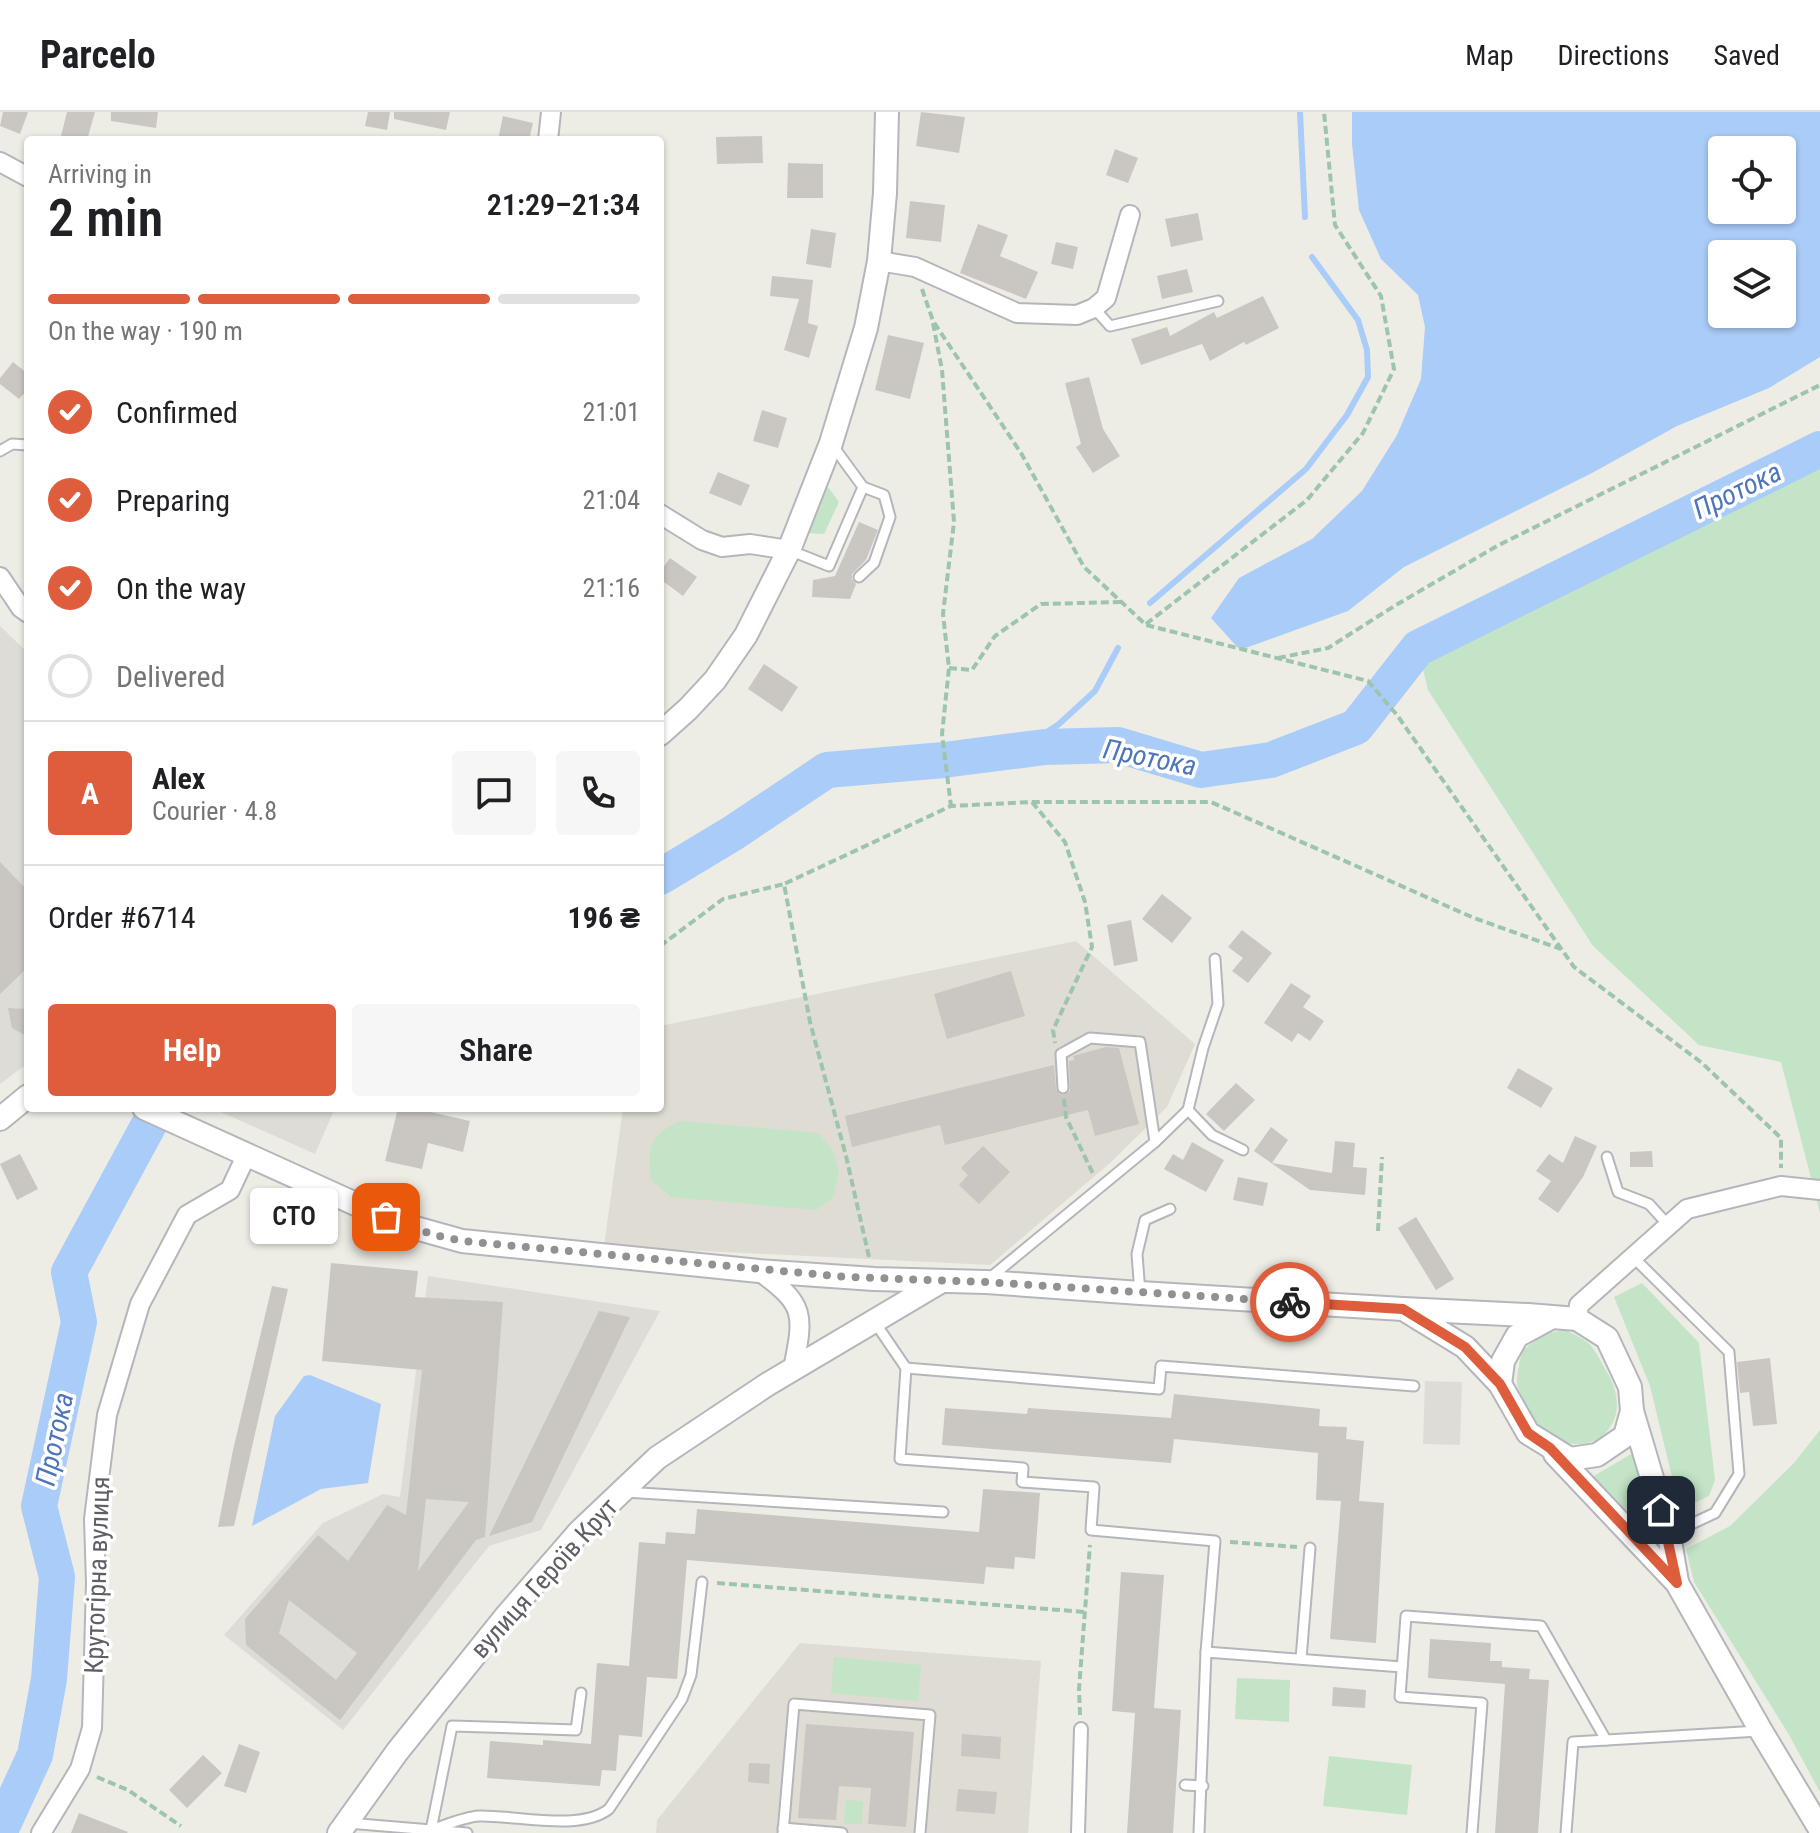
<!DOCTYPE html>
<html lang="en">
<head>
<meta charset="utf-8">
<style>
  :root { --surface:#fff; --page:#f6f6f6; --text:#202124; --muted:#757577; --line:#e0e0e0; --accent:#dd5d3c }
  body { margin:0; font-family:"Roboto Condensed",sans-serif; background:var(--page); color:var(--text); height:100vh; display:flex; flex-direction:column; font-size:30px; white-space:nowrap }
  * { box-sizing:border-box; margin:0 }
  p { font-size:26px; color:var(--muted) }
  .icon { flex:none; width:44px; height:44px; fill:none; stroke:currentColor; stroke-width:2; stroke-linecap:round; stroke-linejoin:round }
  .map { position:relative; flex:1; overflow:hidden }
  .details { position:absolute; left:24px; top:24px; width:640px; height:976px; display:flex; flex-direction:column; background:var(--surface); border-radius:8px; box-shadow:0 2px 6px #0004 }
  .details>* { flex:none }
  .controls { position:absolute; left:1708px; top:24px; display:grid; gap:16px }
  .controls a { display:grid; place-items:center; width:88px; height:88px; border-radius:8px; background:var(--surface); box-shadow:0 2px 6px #0004; font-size:40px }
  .pin { position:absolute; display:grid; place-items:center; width:68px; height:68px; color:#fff; margin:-34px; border-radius:16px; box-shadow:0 4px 12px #0006 }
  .courier { position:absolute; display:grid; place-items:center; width:80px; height:80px; margin:-40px; border:6px solid #dd5d3c; border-radius:50%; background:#fff; color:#222; box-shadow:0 2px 10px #0007 }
  .bubble { position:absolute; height:56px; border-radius:8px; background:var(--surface); box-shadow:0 2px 6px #0004; font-size:26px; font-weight:600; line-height:56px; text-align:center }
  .headline em { font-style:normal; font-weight:600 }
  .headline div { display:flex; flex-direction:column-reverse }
  .headline { display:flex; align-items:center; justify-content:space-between; height:136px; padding:0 24px }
  h1 { font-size:52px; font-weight:600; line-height:60px }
  .bar { display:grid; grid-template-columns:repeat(4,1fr); gap:12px 8px; align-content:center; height:96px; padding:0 24px }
  .bar i { height:10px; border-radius:6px; background:var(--line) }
  .bar .active { background:var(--accent) }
  .bar p { grid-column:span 4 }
  .line { display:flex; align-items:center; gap:20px; padding:0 24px; border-top:2px solid var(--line) }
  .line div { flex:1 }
  .round { display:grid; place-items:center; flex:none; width:84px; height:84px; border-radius:8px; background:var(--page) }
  ol { padding:0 24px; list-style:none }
  li { display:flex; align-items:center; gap:24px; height:88px }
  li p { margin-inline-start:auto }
  li .icon { padding:8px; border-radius:50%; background:var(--accent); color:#fff; stroke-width:4 }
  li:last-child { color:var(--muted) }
  li i { width:44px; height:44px; border:4px solid var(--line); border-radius:50% }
  .action { display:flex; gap:16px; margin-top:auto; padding:16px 24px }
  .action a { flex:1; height:92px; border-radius:8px; background:var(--accent); color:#fff; font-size:32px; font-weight:600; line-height:92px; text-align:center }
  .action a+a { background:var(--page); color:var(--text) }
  header { display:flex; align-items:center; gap:48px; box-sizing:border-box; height:112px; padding:0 40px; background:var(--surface); border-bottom:2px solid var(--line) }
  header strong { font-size:38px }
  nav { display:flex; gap:44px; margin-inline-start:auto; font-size:28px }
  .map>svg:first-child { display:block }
  .industrial { fill:#dddcd7 }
  .education { fill:#dedcd3 }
  .green { fill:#c3e4c7 }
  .water { fill:#aaccf9; fill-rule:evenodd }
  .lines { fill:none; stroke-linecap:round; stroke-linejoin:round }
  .stream { stroke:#aaccf9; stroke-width:6 }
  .river { stroke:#aaccf9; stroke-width:36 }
  .building { fill:#cac7c2; fill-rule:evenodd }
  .service-casing { stroke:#b5b6bb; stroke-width:13 }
  .pedestrian-casing { stroke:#b5b6bb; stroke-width:16 }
  .minor-casing { stroke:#b5b6bb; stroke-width:22 }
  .tertiary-casing { stroke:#b5b6bb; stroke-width:26 }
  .path { stroke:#9dc4ad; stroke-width:4; stroke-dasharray:8 4; stroke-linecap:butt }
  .service { stroke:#fff; stroke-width:9 }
  .pedestrian { stroke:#fff; stroke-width:12 }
  .minor { stroke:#fff; stroke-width:18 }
  .tertiary { stroke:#fff; stroke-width:22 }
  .done { stroke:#909191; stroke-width:8; stroke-dasharray:0 14.4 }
  .route { stroke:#dd5d3c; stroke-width:10 }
  .labels { text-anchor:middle; stroke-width:7; stroke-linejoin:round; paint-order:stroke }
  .street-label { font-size:26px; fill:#5d5f64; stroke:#fff }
  .water-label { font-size:28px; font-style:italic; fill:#4e75bb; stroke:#fff }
</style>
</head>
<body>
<header>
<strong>Parcelo</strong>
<nav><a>Map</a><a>Directions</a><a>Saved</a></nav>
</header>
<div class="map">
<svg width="1820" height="1721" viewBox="0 0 1820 1721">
  <rect width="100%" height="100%" fill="#eeede5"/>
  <g class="industrial">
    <polygon points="0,514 28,541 28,951 0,972"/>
    <polygon points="212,996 335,996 315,1042"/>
    <polygon points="428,1164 660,1199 541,1418 489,1434 343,1618 224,1523 323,1411 383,1382 400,1385"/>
    <polygon points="1425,1269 1462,1270 1460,1333 1423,1332"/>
  </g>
  <g class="education">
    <polygon points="1076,829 1195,932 1167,995 1110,1051 990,1153 604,1134 623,996 660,996 660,914"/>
    <polygon points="800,1531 1041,1549 1028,1721 656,1721 657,1708"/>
  </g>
  <g class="green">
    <polygon points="1820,337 1820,1101 1781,950 1699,933 1593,834 1428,578 1418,536"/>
    <polygon points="828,375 839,390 824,422 805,421"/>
    <path d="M680,1009L818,1021L833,1039L839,1060L833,1085L816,1098L671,1085L651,1068C647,1035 649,1024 680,1009Z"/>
    <polygon points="1642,1171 1699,1231 1715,1368 1709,1384 1680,1398 1650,1274 1614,1185"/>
    <path d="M1565,1218C1594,1231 1592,1234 1607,1260C1646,1326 1560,1366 1526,1293C1523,1286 1517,1277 1517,1270C1517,1260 1520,1249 1522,1239L1543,1222Z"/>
    <polygon points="1820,1318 1820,1680 1788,1621 1694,1470 1686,1437 1730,1414 1794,1351"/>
    <polygon points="1633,1341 1657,1428 1592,1365"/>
    <polygon points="834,1545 921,1553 918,1589 831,1581"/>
    <polygon points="1237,1566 1290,1568 1289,1610 1235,1607"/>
    <polygon points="1329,1644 1412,1653 1407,1703 1323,1694"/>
    <polygon points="846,1688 863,1689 862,1712 844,1711"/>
  </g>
  <g class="water">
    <path d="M1352,0H1820V245L1769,276L1677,314L1592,361L1404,455L1348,499L1240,538L1211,506L1239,466L1312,427L1362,379L1397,323L1421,267L1425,215L1418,183L1381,147L1359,98L1352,32ZM1722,38H1782V98H1722ZM1722,142H1782V202H1722Z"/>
    <polygon points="310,1263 381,1292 368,1371 321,1377 252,1414 275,1304 304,1264"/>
  </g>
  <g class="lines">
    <g class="stream">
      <polyline points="1300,0 1305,105"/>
      <polyline points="1150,491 1306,357 1347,303 1368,265 1367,238 1358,208 1312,145"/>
      <polyline points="1020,638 1059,612 1095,579 1118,536"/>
    </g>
    <g class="river">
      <polyline points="660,765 733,721 827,658 944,648 1045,635 1118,633 1201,658 1271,648 1356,615 1418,536 1820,337"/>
      <polyline points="0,1719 35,1643 49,1567 57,1465 39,1394 79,1210 69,1160 158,996"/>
    </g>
  </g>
  <g class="building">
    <polygon points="3,0 28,0 20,22 0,14"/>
    <polygon points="67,0 95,0 87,28 60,28"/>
    <polygon points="111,0 158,0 156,16 111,9"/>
    <polygon points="368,0 390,0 387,18 365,14"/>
    <polygon points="394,0 450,0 446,18 394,7"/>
    <polygon points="921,0 965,5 959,41 916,34"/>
    <polygon points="503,4 533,11 529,28 498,28"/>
    <polygon points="762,24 763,51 717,52 716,25"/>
    <polygon points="1115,37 1138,46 1128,71 1106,63"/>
    <polygon points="788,51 823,52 823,86 787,86"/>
    <polygon points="910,89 945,93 941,130 906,126"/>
    <polygon points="1198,101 1203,128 1171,135 1165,107"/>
    <polygon points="978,112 1008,123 1000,144 1038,160 1026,187 960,161"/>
    <polygon points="811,117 836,121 831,156 806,152"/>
    <polygon points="1056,130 1078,135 1073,157 1051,152"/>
    <polygon points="1187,157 1193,180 1162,187 1157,164"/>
    <polygon points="772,164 813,168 808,211 818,214 809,246 784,238 799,187 770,184"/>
    <polygon points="1263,184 1279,216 1246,233 1244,230 1210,249 1202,232 1141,253 1131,227 1167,215 1170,224 1214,200 1217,206"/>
    <polygon points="888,223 924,231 910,287 875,278"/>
    <polygon points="13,250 28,262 28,277 19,287 0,272 0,266"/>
    <polygon points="1089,265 1103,317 1120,344 1093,361 1076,335 1081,332 1065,271"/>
    <polygon points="762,298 787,306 778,336 753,329"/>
    <polygon points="718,360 750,373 741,394 709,381"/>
    <polygon points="859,410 878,418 866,448 852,462 852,467 856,472 850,487 812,485 813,468 835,464"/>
    <polygon points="670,446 697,465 683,484 660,467 660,460"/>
    <polygon points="764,552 798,575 782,600 748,577"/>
    <polygon points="0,750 28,779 28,855 0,882"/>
    <polygon points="1162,782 1192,806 1172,831 1142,807"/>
    <polygon points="1131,808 1138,849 1114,854 1107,813"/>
    <polygon points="1242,818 1272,841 1248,871 1232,859 1243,846 1228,835"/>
    <polygon points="1011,859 1025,904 947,927 934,882"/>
    <polygon points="1291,871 1311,884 1303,895 1324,909 1310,929 1298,921 1292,930 1264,911"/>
    <polygon points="8,896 28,897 28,925 12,916"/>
    <polygon points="1106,935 1119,936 1139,1012 1095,1024 1088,998 945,1033 940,1013 852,1035 845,1004 1054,953 1056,977 1059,982 1064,983 1070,979 1069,949 1074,948 1073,944"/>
    <polygon points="1518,956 1553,976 1541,996 1507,976"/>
    <polygon points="1236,971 1255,988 1224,1019 1206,1002"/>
    <polygon points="398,996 413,996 470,1009 463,1040 428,1031 422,1057 385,1049"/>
    <polygon points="1271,1015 1288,1028 1272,1051 1332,1061 1335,1029 1355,1031 1353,1055 1367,1056 1365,1083 1310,1078 1254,1039"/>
    <polygon points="1575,1024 1597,1034 1583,1065 1558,1101 1538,1087 1551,1069 1536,1059 1549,1042 1563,1051"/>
    <polygon points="1192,1030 1224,1048 1206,1080 1164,1057 1173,1042 1183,1048"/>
    <polygon points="983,1034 1010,1060 979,1092 959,1073 968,1063 961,1056"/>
    <polygon points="1652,1039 1653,1055 1630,1055 1630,1040"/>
    <polygon points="20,1042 38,1077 17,1088 0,1052"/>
    <polygon points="1238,1065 1268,1071 1263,1094 1233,1088"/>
    <polygon points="1416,1105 1454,1167 1436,1178 1398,1116"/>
    <path d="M331,1151L418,1159L415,1185L503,1190L485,1425L476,1428L340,1608L246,1533L245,1507L318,1423L348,1449L387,1393L406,1403L422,1258L322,1249ZM426,1387L469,1390L418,1459ZM289,1488L357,1541L336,1568L279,1521Z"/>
    <polygon points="272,1174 288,1177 234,1414 218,1415 233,1338"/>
    <polygon points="599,1199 630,1205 532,1410 489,1424"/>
    <polygon points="1770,1246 1777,1312 1753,1314 1749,1280 1740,1281 1737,1250"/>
    <polygon points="1174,1282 1320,1297 1319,1314 1347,1315 1346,1327 1364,1329 1359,1389 1384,1391 1376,1531 1330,1527 1341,1389 1316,1388 1318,1341 1174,1327 1171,1351 942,1333 945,1296 1027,1302 1028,1296 1171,1306"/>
    <polygon points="983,1377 1040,1381 1035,1447 1015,1445 1014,1457 986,1455 984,1472 687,1448 677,1567 647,1565 642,1625 619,1623 616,1659 602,1658 600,1674 487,1666 490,1629 543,1633 543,1628 591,1632 597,1551 629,1554 639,1430 665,1432 666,1420 695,1422 697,1397 979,1420"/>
    <polygon points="1121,1460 1164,1463 1154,1596 1181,1598 1173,1721 1127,1721 1135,1601 1112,1599"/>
    <polygon points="1430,1527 1491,1531 1490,1549 1502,1549 1502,1555 1530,1557 1529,1567 1549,1568 1538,1721 1495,1721 1505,1572 1428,1566"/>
    <polygon points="1333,1575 1366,1578 1365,1596 1332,1594"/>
    <polygon points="806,1612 914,1620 906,1715 868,1712 871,1676 839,1674 836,1708 798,1706"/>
    <polygon points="962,1622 1001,1625 1000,1647 961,1644"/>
    <polygon points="239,1632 260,1640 246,1681 224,1674"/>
    <polygon points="203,1643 222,1661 187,1696 169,1678"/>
    <polygon points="749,1651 770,1652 769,1672 748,1670"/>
    <polygon points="958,1677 997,1680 995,1702 956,1699"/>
    <polygon points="79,1701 128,1720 127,1721 71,1721"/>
  </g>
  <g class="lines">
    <g class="service-casing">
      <g id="service">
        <polyline points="1094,196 1110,214 1218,189"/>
        <polyline points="0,339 12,332 28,333"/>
        <polyline points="789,438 829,454 863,375 833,334"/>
        <polyline points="859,465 874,451 890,405 884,383 863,375"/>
        <polyline points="1063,976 1061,942 1090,926 1140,930 1155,1030 1188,998 1203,936 1218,892 1215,847"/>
        <polyline points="1188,998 1212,1023 1243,1038"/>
        <polyline points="1607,1045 1618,1080 1649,1092 1669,1114"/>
        <polyline points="1633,1145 1729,1240 1739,1362 1715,1401 1670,1422"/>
        <polyline points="991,1165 1155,1030"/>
        <polyline points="1140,1181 1137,1142 1145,1108 1170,1097"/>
        <polyline points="874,1209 906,1256 900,1347 1023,1356 1022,1370 1094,1375 1091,1418 1215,1429 1206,1540"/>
        <polyline points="906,1256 1159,1277 1161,1254 1414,1274"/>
        <polyline points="625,1380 943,1400"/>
        <polyline points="1301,1547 1310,1436"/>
        <path d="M581,1581L576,1618L452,1614L431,1718C446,1713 464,1705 479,1704C517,1703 579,1720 609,1697L682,1587L691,1563L702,1470"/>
        <polyline points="1185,1673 1203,1674"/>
        <polyline points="348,1711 467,1721"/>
        <polyline points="783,1716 842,1721"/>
        <polyline points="783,1721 794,1592 930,1603 920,1721"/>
        <polyline points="1199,1721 1206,1540 1402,1555"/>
        <polyline points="1472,1721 1482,1591 1400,1585 1406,1504 1541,1514 1606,1628"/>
        <polyline points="1566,1721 1573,1630 1759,1619"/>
      </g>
    </g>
    <g class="pedestrian-casing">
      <polyline id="pedestrian" points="1078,1721 1081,1617"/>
    </g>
    <g class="minor-casing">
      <g id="minor">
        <polyline points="548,28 551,0"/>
        <polyline points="0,50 28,65"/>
        <polyline points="879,149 915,155 1017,201 1077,203 1094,196 1106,186 1130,103"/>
        <polyline points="660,402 702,428 722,435 750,432 789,438"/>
        <polyline points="0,465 21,496 28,501"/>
        <path d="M759,1159C806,1193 804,1202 793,1257"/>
        <polyline points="1577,1207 1579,1193 1687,1097 1781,1074 1820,1078"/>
        <polyline points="41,1721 80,1657 92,1616 96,1471 94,1407 107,1303 140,1192 187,1103 230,1078 246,1044"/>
      </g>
    </g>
    <g class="tertiary-casing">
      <g id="tertiary">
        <polyline points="660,622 688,597 715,568 746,523 789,438 831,331 866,216 879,149 885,81 887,0"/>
        <polyline points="144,996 360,1094 412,1115 462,1129 759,1159 874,1167 986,1170 1140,1181 1403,1197 1528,1203 1577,1207 1607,1226 1630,1275 1632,1299 1625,1324 1597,1343 1570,1347 1528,1321 1500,1272 1503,1249 1517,1224 1552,1205"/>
        <polyline points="0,1007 28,984"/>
        <polyline points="1408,1200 1465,1235 1500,1272"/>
        <polyline points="1632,1299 1669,1423 1677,1470"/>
        <polyline points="1555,1342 1677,1471 1761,1619 1820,1717"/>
        <polyline points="339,1721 397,1640 507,1503 579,1420 657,1346 768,1272 940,1170"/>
      </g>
    </g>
    <g class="path">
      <polyline points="922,177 933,209 1021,341 1084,455 1146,513 1368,569 1397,603 1574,855 1702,951 1781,1026 1781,1056"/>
      <polyline points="933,211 942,258 954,410 943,502 949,556 942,622 951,694"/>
      <polyline points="1146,512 1307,388 1363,321 1394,257 1381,184 1335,113 1324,0"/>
      <polyline points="1278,546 1328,536 1396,493 1497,434 1820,273"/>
      <polyline points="949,556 972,558 995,524 1041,492 1121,490"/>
      <polyline points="1032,690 1065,730 1085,790 1092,835 1053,918 1055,931"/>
      <polyline points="660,834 723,787 784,772"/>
      <polyline points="1064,987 1066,1005 1094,1064"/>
      <polyline points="1378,1119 1382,1045"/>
      <polyline points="869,1145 846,1044 810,910 784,772 951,694 1032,690 1211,690 1474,806 1561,837"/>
      <polyline points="1230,1430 1297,1435"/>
      <polyline points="717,1471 1085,1500"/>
      <polyline points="1080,1603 1079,1577 1090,1433"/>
      <polyline points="97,1665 128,1678 181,1714"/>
    </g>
    <use href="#service" class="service"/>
    <use href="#pedestrian" class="pedestrian"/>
    <use href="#minor" class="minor"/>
    <use href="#tertiary" class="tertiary"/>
  </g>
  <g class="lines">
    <polyline class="done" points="386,1105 434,1123 462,1129 846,1165 986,1170 1290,1190"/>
    <polyline class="route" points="1290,1190 1403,1197 1465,1235 1500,1272 1528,1321 1550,1336 1677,1471 1661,1398"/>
  </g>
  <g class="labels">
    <g class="street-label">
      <text transform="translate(97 1463) rotate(-88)" y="9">Крутогірна вулиця</text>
      <text transform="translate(544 1466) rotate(-48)" y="9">вулиця Героїв Крут</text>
    </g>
    <g class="water-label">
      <text transform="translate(1737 378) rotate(-26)" y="10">Протока</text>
      <text transform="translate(1150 645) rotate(11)" y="10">Протока</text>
      <text transform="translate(54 1327) rotate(-78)" y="10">Протока</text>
    </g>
  </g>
</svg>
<div class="controls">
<a><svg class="icon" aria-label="locate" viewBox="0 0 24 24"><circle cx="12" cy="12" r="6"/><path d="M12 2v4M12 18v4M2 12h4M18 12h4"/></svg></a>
<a><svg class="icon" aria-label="layers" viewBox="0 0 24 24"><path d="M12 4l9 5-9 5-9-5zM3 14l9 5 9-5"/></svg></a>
</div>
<div class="pin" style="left:386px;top:1105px;background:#ea580c"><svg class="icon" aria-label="bag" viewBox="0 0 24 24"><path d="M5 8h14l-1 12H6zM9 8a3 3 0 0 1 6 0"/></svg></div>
<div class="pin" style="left:1661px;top:1398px;background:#1f2937"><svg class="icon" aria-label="home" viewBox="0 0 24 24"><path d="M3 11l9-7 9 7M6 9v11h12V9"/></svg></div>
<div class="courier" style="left:1290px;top:1190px"><svg class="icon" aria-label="bike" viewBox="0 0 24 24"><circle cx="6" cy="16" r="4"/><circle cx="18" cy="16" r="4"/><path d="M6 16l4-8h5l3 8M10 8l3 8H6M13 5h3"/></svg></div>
<div class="bubble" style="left:250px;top:1076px;width:88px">СТО</div>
<section class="details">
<div class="headline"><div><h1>2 min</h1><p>Arriving in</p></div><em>21:29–21:34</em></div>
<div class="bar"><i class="active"></i><i class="active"></i><i class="active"></i><i></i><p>On the way · 190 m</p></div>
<ol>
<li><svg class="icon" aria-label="check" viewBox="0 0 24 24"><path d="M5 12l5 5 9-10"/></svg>Confirmed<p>21:01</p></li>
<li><svg class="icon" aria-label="check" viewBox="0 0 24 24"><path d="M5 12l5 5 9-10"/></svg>Preparing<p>21:04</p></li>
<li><svg class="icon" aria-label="check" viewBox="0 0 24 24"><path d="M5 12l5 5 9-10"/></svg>On the way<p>21:16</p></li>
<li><i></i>Delivered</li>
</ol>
<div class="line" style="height:144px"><b class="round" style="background:var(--accent);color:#fff">A</b><div><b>Alex</b><p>Courier · 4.8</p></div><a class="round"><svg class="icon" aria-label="chat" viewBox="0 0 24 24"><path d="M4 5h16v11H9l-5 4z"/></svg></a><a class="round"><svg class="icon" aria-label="phone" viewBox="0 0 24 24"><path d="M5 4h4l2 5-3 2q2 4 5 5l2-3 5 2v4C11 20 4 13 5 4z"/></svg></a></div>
<div class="line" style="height:104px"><div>Order #6714</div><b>196 ₴</b></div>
<div class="action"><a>Help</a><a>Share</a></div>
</section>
</div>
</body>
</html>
